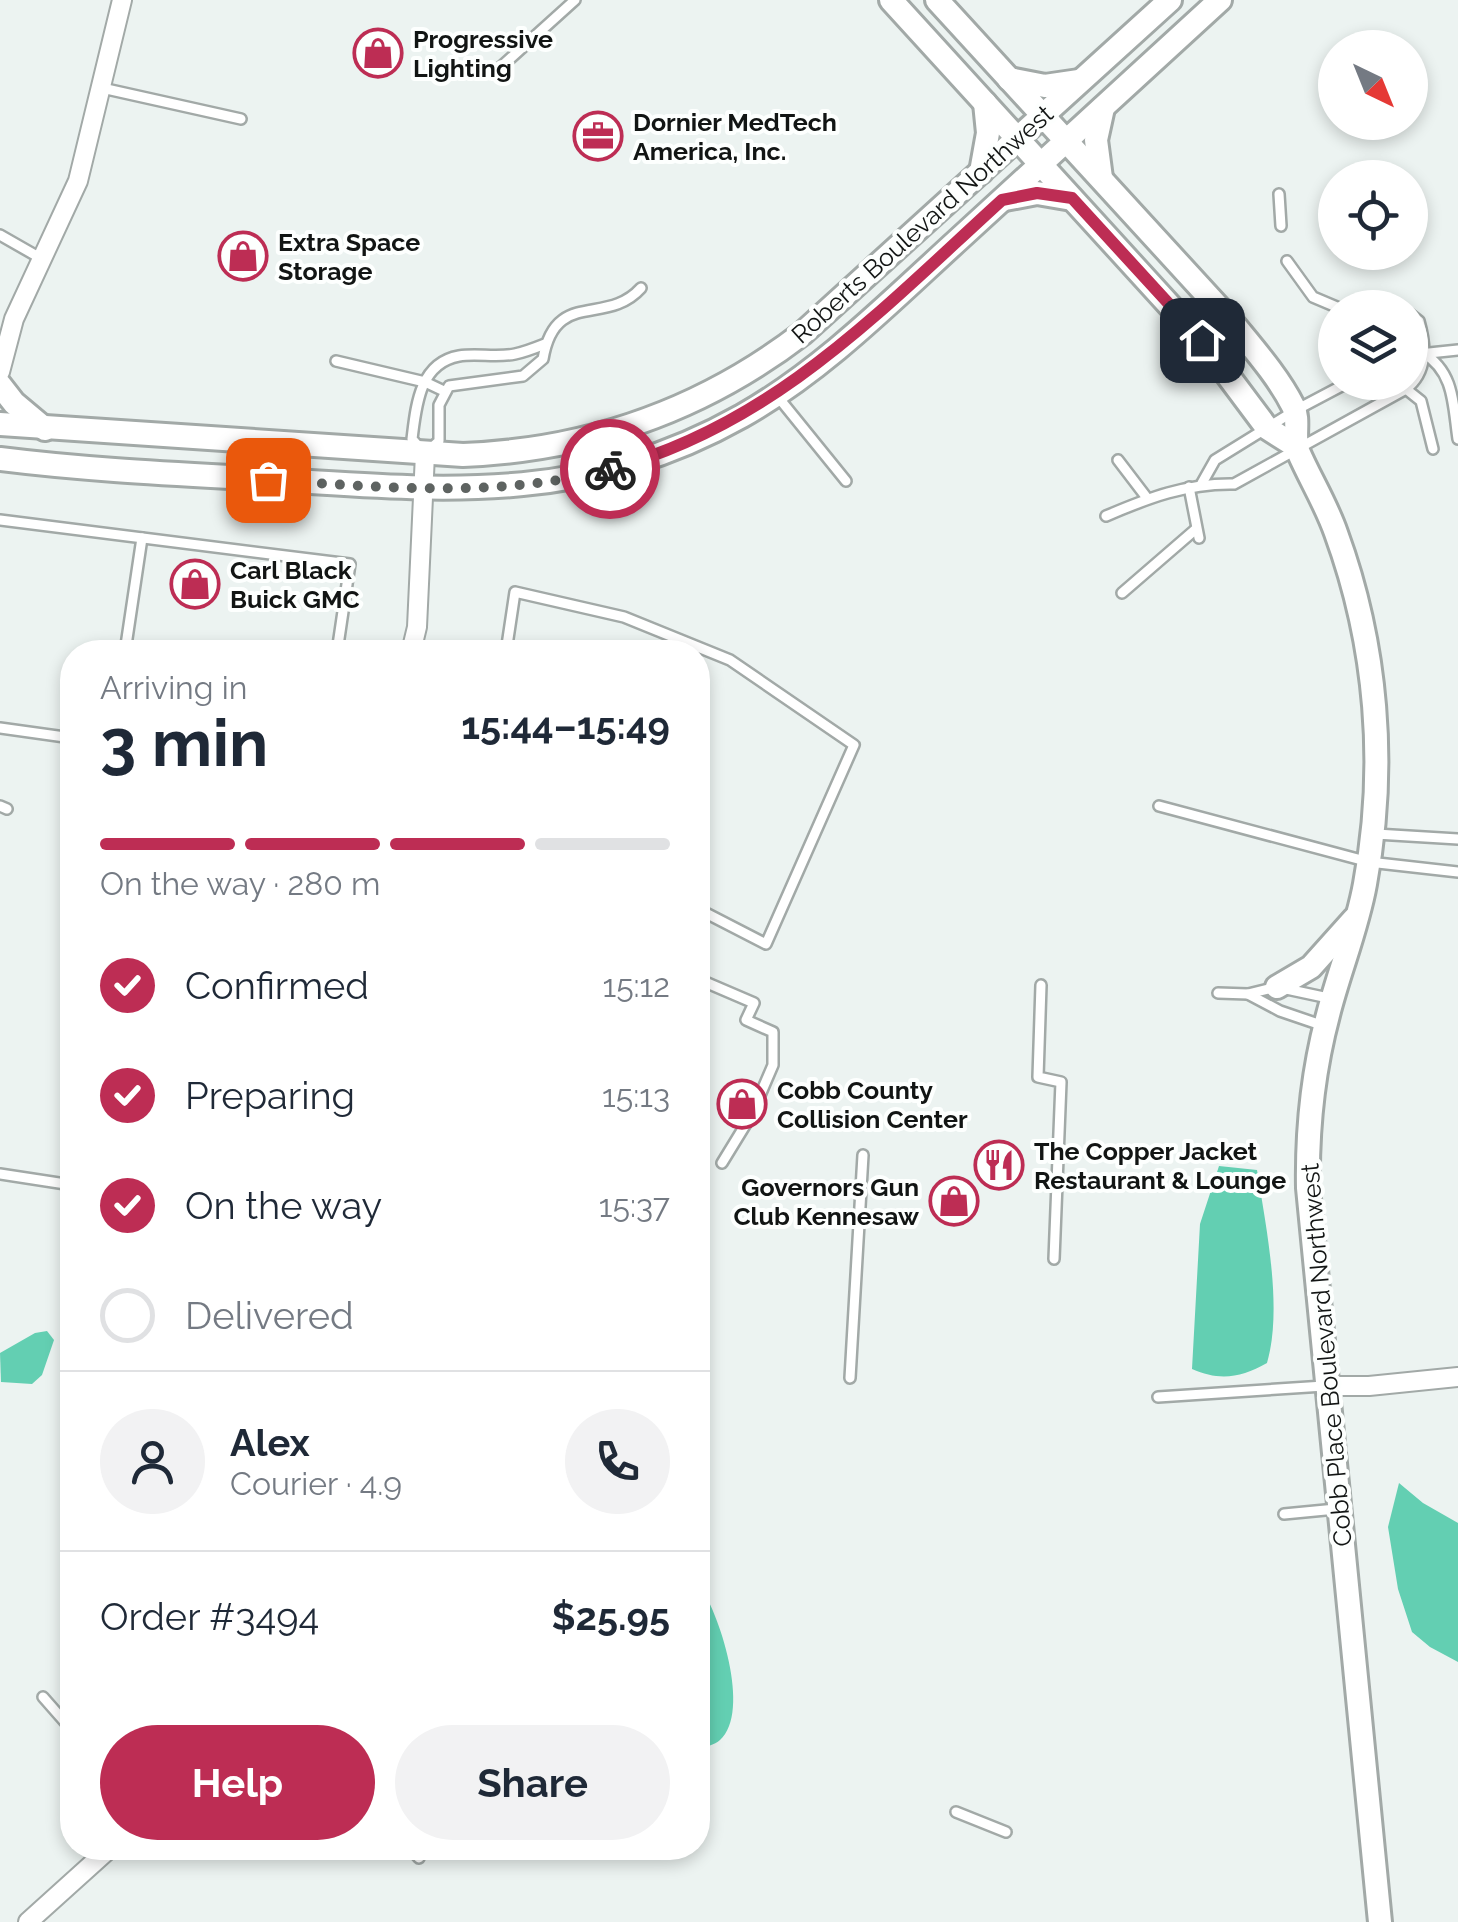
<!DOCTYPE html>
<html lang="en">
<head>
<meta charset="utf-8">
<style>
  :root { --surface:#fff; --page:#f2f2f3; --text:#1f2937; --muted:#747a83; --line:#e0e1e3; --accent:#bd2d54 }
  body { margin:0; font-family:Raleway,sans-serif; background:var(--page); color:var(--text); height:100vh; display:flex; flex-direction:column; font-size:38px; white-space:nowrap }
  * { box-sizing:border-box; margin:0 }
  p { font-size:32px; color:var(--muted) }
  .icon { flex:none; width:55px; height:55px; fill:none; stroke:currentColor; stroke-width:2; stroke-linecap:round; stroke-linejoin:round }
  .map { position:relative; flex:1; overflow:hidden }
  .sheet { position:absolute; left:60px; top:640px; width:650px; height:1220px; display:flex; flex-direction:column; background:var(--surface); border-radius:40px; box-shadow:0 5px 15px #0003 }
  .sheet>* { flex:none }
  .needle { width:65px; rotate:137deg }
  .buttons { position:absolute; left:1318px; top:30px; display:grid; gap:20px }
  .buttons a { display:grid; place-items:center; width:110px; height:110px; border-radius:50%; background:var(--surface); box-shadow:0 5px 15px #0003; font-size:50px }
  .pin { position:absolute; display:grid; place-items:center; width:85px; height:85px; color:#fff; margin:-42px; border-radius:20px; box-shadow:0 5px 15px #0006 }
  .courier { position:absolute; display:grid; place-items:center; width:100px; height:100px; margin:-50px; border:8px solid #bd2d54; border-radius:50%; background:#fff; color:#222; box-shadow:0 2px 12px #0007 }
  .headline em { font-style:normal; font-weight:700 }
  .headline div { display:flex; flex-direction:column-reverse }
  .headline { display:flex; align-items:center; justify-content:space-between; height:170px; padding:0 40px }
  h1 { font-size:65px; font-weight:700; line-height:75px }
  .bar { display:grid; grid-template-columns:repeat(4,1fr); gap:15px 10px; align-content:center; height:120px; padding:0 40px }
  .bar i { height:12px; border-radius:8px; background:var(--line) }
  .bar .selected { background:var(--accent) }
  .bar p { grid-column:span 4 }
  .line { display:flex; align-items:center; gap:25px; padding:0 40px; border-top:2px solid var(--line) }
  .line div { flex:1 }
  .round { display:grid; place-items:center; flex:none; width:105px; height:105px; border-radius:52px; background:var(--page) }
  ol { padding:0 40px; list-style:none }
  li { display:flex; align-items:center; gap:30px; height:110px }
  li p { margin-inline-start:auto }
  li .icon { padding:10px; border-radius:50%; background:var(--accent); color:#fff; stroke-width:4 }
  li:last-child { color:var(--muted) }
  li i { width:55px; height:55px; border:5px solid var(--line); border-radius:50% }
  .button { display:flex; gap:20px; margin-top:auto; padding:20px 40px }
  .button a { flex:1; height:115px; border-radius:60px; background:var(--accent); color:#fff; font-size:40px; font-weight:700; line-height:115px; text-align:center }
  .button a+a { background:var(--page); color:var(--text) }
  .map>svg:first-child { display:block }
  .water { fill:#63cfb2 }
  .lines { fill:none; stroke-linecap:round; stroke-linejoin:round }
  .service-casing { stroke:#a2a9a7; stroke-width:14 }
  .minor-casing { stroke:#a2a9a7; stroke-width:22 }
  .tertiary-casing { stroke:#a2a9a7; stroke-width:28 }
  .service { stroke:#fff; stroke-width:9 }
  .minor { stroke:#fff; stroke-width:18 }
  .tertiary { stroke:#fff; stroke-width:22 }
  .done { stroke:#5e6361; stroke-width:10; stroke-dasharray:0 18 }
  .route { stroke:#bd2d54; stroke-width:12 }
  .labels { text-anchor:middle; stroke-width:8; stroke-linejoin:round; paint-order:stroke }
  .poi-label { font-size:25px; font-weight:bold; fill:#121514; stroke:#fdfffe; text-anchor:start }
  .street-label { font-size:25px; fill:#121514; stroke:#fdfffe }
</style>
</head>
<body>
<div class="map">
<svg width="1458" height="1922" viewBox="0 0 1458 1922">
  <rect width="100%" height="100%" fill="#ecf3f1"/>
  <g class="water">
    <path d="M1219,1166L1257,1170C1266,1227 1283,1308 1267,1363C1241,1378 1219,1381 1192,1369L1200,1224Z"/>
    <polygon points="47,1331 54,1340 42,1375 32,1384 1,1382 0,1353 35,1333"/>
    <polygon points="1399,1483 1423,1503 1458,1523 1458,1662 1430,1647 1412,1632 1398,1589 1388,1527"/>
    <path d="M698,1583C719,1611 752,1712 720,1740C715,1745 704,1747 698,1750Z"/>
  </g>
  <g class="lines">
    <g class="service-casing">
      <g id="service">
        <polyline points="493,74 575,0"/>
        <polyline points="102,88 241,119"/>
        <polyline points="1279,194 1281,226"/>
        <polyline points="0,235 42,259"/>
        <polyline points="1287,261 1313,297 1339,308"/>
        <path d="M1423,353C1455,372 1453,406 1458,439"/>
        <polyline points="1410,355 1458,350"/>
        <polyline points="336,361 425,382 444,391"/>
        <polyline points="1406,389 1421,401 1433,449"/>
        <polyline points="778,397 846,481"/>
        <path d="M419,447L412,439C416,407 419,363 459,356C477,353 497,358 515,354C525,352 535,348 545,344"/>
        <path d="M429,450L439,441V405L449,386L523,376L543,359C555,288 606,327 641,288"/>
        <polyline points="1118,460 1147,498"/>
        <polyline points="1202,483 1215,460 1296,410 1349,382"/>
        <polyline points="1189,487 1199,538"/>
        <path d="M1106,516C1148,498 1187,483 1234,484L1406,389C1428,372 1426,346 1419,321L1410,314"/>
        <polyline points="0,520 350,564 337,652"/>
        <polyline points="1122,593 1196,529"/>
        <polyline points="125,652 142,538"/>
        <polyline points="506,652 515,592 624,617 730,660 854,745 766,944 698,909"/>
        <polyline points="0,728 72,738"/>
        <polyline points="0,806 7,809"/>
        <polyline points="1159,806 1369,862 1458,872"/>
        <polyline points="1376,834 1458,839"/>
        <polyline points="698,979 754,1003 746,1020 773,1032 773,1065 752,1114 722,1163"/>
        <polyline points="1041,985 1038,1077 1061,1082 1054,1259"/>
        <polyline points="1218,993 1248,994 1277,987 1333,999"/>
        <polyline points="1248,994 1280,1011 1324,1026"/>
        <polyline points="0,1174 72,1185"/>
        <polyline points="850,1378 863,1155"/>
        <polyline points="1158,1397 1324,1386"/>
        <polyline points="1284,1514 1336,1509"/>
        <polyline points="71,1537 72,1530"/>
        <polyline points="43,1697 72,1730"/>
        <polyline points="956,1812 1006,1832"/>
        <polyline points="410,1848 419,1858"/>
      </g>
    </g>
    <g class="minor-casing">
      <g id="minor">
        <polyline points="0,372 14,319 78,181 122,0"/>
        <polyline points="411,652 417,627 425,454"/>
        <polyline points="1327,1386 1369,1386 1458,1377"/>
        <polyline points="28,1922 110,1848"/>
      </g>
    </g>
    <g class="tertiary-casing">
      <g id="tertiary">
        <polyline points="891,0 1202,341 1267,428 1297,447"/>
        <path d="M937,0L1231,321C1252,347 1278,376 1293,406C1300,420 1293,437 1298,451C1310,479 1326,504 1336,533C1377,645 1387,767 1365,884C1357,929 1339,971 1328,1015C1313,1071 1307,1130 1308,1188L1380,1922"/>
        <polyline points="1009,79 1045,86 1079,81"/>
        <polyline points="981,172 988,133 985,103"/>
        <polyline points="1101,178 1096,140 1103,108"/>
        <polyline points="1005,199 1037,193 1072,199"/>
        <polyline points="0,385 14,403 45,429"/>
        <path d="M0,424L463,455C589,450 703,410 803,333L1170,0"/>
        <path d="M0,459C87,470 176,474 264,479C438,490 582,506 742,416C823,370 890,302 958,240C1045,160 1133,80 1220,0"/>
        <polyline points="1277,987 1311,967 1354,919"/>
      </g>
    </g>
    <use href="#service" class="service"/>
    <use href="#minor" class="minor"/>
    <use href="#tertiary" class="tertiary"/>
  </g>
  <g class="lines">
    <path class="done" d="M268,480C383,487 497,499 610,469"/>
    <path class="route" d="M610,469C774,425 881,310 1002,200L1037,193L1072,198L1202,340"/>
  </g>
  <defs>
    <g id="shop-ring" transform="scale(2.5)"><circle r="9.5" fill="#fdfffe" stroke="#bd2d54" stroke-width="1.5"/><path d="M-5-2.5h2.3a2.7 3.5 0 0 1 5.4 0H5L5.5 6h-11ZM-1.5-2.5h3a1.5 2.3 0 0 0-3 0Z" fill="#bd2d54"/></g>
    <g id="office-ring" transform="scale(2.5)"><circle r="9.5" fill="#fdfffe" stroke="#bd2d54" stroke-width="1.5"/><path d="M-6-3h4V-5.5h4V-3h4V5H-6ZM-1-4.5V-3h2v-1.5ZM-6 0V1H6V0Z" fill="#bd2d54"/></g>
    <g id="restaurant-ring" transform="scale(2.5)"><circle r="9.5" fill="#fdfffe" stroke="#bd2d54" stroke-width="1.5"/><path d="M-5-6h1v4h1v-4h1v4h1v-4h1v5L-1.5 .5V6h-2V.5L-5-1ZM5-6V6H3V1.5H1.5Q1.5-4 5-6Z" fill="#bd2d54"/></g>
  </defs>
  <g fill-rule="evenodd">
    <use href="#shop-ring" x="378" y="53"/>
    <use href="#office-ring" x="598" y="136"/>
    <use href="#shop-ring" x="243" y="256"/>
    <use href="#shop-ring" x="195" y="584"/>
    <use href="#shop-ring" x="742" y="1104"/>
    <use href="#restaurant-ring" x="999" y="1165"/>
    <use href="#shop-ring" x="954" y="1201"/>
  </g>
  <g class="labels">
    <g class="poi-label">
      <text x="413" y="48">Progressive<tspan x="413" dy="29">Lighting</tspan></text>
      <text x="633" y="131">Dornier MedTech<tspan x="633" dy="29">America, Inc.</tspan></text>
      <text x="278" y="251">Extra Space<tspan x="278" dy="29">Storage</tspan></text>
      <text x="230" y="579">Carl Black<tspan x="230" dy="29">Buick GMC</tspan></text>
      <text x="777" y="1099">Cobb County<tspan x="777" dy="29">Collision Center</tspan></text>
      <text x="1034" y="1160">The Copper Jacket<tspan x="1034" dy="29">Restaurant &amp; Lounge</tspan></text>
      <text x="919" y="1196" text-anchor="end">Governors Gun<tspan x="919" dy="29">Club Kennesaw</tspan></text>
    </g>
    <g class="street-label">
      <text transform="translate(922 224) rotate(-42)" y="9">Roberts Boulevard Northwest</text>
      <text transform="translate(1326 1355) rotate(-95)" y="9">Cobb Place Boulevard Northwest</text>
    </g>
  </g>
</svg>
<div class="buttons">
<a><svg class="needle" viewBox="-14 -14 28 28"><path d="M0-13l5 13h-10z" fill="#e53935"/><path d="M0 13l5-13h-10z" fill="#747a83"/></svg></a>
<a><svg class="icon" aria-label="locate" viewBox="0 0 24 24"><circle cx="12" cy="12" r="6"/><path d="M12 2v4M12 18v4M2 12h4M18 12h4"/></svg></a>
<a><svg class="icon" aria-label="layers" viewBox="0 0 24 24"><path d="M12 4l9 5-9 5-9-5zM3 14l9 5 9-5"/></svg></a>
</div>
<div class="pin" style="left:268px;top:480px;background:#ea580c"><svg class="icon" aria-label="bag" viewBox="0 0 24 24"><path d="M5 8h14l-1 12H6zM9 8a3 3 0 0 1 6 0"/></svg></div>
<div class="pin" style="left:1202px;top:340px;background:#1f2937"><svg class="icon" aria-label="home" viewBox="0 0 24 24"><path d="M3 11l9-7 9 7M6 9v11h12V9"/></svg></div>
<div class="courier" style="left:610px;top:469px"><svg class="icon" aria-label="bike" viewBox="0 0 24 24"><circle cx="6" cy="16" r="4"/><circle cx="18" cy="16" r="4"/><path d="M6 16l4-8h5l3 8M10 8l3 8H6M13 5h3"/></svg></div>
<section class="sheet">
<div class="headline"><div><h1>3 min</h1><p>Arriving in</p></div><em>15:44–15:49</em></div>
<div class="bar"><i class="selected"></i><i class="selected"></i><i class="selected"></i><i></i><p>On the way · 280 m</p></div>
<ol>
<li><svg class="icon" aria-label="check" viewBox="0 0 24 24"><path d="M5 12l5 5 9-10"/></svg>Confirmed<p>15:12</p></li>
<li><svg class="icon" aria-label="check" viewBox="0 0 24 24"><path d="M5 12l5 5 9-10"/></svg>Preparing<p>15:13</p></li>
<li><svg class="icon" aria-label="check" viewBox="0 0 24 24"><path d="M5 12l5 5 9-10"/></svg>On the way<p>15:37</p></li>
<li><i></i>Delivered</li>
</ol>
<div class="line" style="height:180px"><a class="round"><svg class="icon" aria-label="person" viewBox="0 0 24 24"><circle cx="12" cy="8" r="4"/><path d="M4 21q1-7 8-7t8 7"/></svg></a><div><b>Alex</b><p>Courier · 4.9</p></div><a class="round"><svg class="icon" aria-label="phone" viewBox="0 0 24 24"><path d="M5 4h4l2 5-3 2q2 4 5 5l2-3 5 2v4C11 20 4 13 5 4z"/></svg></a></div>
<div class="line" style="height:130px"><div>Order #3494</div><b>$25.95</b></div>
<div class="button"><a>Help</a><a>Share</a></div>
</section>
</div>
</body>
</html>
